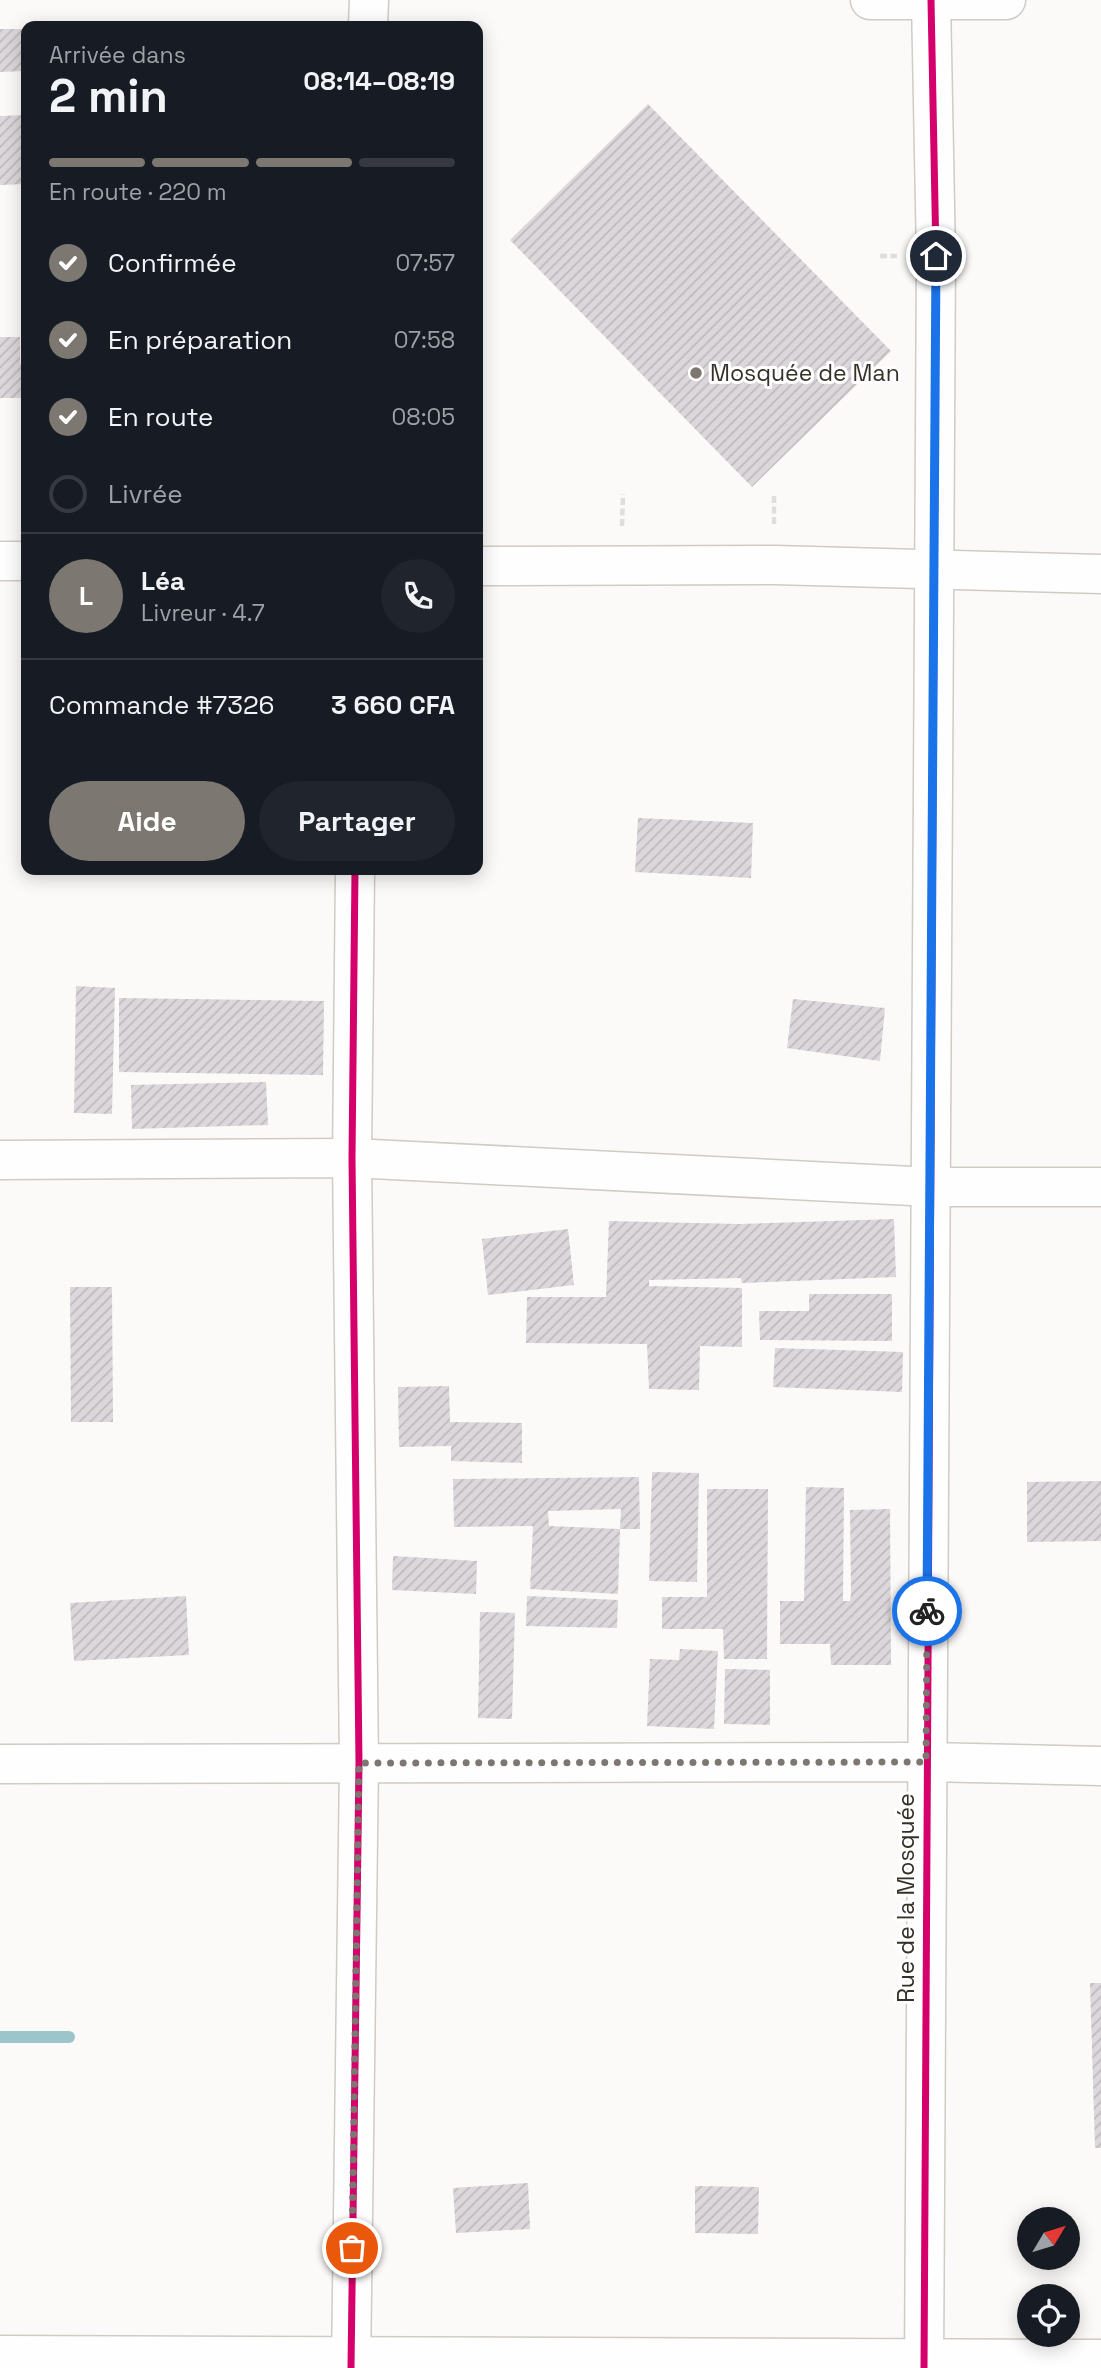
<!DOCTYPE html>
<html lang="fr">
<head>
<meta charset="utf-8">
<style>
  :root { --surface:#171b24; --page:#20242c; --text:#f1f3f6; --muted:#9ea1a6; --line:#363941; --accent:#7c7770 }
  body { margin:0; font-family:"Space Grotesk",sans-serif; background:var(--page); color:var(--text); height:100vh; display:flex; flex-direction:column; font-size:26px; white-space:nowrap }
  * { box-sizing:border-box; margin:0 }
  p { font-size:23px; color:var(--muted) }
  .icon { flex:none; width:38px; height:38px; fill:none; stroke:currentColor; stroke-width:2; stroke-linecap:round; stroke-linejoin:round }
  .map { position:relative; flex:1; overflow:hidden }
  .details { position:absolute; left:21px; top:21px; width:462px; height:854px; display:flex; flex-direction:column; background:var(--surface); border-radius:14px; box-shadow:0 4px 18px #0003 }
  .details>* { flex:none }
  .needle { width:46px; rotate:52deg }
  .tools { position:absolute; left:1017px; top:2207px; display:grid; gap:14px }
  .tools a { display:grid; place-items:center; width:63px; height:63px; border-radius:50%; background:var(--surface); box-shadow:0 4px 18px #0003; font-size:35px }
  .pin { position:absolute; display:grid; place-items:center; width:60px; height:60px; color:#fff; margin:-30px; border:4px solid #fff; border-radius:50%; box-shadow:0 2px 7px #0007 }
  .courier { position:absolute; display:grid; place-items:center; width:70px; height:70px; margin:-35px; border:5px solid #1a73e8; border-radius:50%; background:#fff; color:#222; box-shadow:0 2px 9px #0007 }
  .overview em { font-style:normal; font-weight:800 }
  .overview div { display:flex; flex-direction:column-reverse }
  .overview { display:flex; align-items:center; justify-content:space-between; height:119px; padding:0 28px }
  h1 { font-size:46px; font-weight:800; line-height:52px }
  .bar { display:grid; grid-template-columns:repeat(4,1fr); gap:10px 7px; align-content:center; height:84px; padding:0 28px }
  .bar i { height:9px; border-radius:5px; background:var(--line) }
  .bar .current { background:var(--accent) }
  .bar p { grid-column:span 4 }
  .line { display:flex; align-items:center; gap:18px; padding:0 28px; border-top:2px solid var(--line) }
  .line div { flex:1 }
  .round { display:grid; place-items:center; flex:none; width:74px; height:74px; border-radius:37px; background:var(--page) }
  ol { padding:0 28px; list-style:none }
  li { display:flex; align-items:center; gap:21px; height:77px }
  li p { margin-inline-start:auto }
  li .icon { padding:7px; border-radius:50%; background:var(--accent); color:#fff; stroke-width:4 }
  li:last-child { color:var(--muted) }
  li i { width:38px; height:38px; border:4px solid var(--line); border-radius:50% }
  .primary-button { display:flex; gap:14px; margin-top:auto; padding:14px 28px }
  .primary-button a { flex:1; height:80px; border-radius:42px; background:var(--accent); color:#fff; font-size:28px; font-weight:800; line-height:80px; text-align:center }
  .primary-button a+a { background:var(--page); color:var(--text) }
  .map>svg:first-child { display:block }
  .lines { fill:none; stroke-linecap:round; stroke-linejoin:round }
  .stream { stroke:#9cc4cb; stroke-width:12 }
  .building { fill:url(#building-hatch) }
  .minor-casing { stroke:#cfcbc5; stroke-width:41 }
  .path { stroke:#dededd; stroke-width:4.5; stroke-dasharray:7 3.5; stroke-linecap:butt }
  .minor { stroke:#fffefe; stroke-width:38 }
  .cycleway-casing { stroke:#fff; stroke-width:11 }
  .cycleway { stroke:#d6006c; stroke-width:7 }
  .done { stroke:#7c7770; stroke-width:7; stroke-dasharray:0 12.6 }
  .route { stroke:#1a73e8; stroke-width:9 }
  .poi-dot { fill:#7c7770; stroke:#fff; stroke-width:2.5 }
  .labels { text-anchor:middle; stroke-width:6; stroke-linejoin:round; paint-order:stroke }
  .poi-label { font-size:23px; fill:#373027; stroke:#fff; text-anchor:start }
  .street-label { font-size:23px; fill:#373027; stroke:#fff }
</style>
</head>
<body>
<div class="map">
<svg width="1101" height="2368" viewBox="0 0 1101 2368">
  <defs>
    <pattern id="building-hatch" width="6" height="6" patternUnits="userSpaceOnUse" patternTransform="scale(1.75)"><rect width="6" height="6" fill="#dcd7db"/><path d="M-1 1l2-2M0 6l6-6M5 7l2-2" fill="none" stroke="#bdb9bc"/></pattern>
  </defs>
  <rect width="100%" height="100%" fill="#fcfaf8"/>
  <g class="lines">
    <polyline class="stream" points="0,2037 69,2037"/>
  </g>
  <g class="building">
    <polygon points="0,29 26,29 26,71 0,72"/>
    <polygon points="648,104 891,351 752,487 510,240"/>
    <polygon points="26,115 25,184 0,185 0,116"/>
    <polygon points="0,337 20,337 20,364 26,364 26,398 0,398"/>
    <polygon points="638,818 753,823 751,878 635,872"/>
    <polygon points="76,986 115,988 112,1114 74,1113"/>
    <polygon points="119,998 324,1001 323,1075 119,1072"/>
    <polygon points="793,999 885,1008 880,1061 787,1048"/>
    <polygon points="266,1082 268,1125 132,1129 131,1085"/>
    <polygon points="894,1219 896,1277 742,1283 741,1278 649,1280 649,1286 742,1288 742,1347 700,1346 699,1390 649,1389 647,1344 526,1343 527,1297 606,1297 609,1221 739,1224"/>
    <polygon points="568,1229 574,1285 488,1295 482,1239"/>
    <polygon points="70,1287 112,1287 113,1422 71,1422"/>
    <polygon points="809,1294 892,1294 892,1341 760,1340 759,1311 809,1311"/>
    <polygon points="775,1348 903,1352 902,1392 773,1387"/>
    <polygon points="449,1386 450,1422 522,1423 522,1463 451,1461 451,1446 399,1447 398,1387"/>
    <polygon points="652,1472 699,1473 697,1582 649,1581"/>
    <polygon points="639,1477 640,1529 620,1529 621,1509 548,1511 549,1526 620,1529 618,1594 530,1589 533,1526 454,1527 453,1479"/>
    <polygon points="1101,1481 1101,1541 1027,1542 1027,1482"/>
    <polygon points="806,1487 844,1488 843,1601 850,1601 851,1594 850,1510 890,1509 891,1665 831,1665 830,1644 780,1644 780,1601 804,1601"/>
    <polygon points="707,1489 768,1489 767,1659 724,1659 723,1629 662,1629 662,1597 707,1597"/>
    <polygon points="393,1556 477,1561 476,1594 392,1590"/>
    <polygon points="186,1596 189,1655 74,1661 70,1603"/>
    <polygon points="527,1596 618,1600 617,1628 526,1626"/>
    <polygon points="480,1612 515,1613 512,1719 478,1718"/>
    <polygon points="680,1649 718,1651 714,1729 647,1726 650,1659 679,1660"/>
    <polygon points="725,1669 770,1670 770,1725 724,1724"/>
    <polygon points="1090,1983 1101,1983 1101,2148 1095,2148"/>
    <polygon points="528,2183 530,2229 456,2233 453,2188"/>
    <polygon points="695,2186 759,2187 758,2234 695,2233"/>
  </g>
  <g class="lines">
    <g class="minor-casing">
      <g id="minor">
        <polyline points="870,0 1006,0"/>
        <polyline points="368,26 369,0"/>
        <polyline points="0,561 26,561"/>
        <polyline points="478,566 775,565 1101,574"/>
        <polyline points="0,1160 352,1158 932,1187 1101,1187"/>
        <polyline points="0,1764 926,1762 1101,1766"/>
        <polyline points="0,2355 1101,2359"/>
        <polyline points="351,2368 359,1763 352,1158 355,870"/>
        <polyline points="924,2368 936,256 931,0"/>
      </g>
    </g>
    <g class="path">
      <polyline points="880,256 897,256"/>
      <polyline points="774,496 774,526"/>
      <polyline points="622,526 623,494"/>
    </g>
    <use href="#minor" class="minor"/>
    <g class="cycleway-casing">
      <g id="cycleway">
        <polyline points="351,2368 359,1763 352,1158 355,870"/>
        <polyline points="924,2368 936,256 931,0"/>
      </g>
    </g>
    <use href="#cycleway" class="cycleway"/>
  </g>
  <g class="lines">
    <polyline class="done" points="352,2248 359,1763 926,1762 927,1611"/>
    <polyline class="route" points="927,1611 936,256"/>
  </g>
  <circle class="poi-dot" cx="696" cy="373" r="7"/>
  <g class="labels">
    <g class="poi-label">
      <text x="710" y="381">Mosquée de Man</text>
    </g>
    <g class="street-label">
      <text transform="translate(906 1898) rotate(-90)" y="8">Rue de la Mosquée</text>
    </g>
  </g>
</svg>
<div class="tools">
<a><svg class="needle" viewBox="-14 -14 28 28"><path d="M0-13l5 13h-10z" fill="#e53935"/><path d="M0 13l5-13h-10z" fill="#9ea1a6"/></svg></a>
<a><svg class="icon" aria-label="locate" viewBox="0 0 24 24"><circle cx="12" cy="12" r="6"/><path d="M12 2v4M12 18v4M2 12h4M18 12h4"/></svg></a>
</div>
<div class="pin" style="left:352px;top:2248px;background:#ea580c"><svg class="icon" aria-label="bag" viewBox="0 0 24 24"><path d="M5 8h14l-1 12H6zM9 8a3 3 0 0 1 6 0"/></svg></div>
<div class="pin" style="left:936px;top:256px;background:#1f2937"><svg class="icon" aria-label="home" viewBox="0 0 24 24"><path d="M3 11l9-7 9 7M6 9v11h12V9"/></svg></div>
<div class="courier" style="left:927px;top:1611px"><svg class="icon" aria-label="bike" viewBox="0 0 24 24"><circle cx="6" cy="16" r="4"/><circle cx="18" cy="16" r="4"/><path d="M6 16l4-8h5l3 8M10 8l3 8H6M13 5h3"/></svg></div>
<section class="details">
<div class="overview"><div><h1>2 min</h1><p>Arrivée dans</p></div><em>08:14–08:19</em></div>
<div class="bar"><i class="current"></i><i class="current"></i><i class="current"></i><i></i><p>En route · 220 m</p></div>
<ol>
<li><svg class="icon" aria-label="check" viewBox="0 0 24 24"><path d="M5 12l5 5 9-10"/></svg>Confirmée<p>07:57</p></li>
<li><svg class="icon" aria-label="check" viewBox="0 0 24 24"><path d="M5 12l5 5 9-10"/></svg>En préparation<p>07:58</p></li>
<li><svg class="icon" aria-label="check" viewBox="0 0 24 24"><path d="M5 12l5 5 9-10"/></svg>En route<p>08:05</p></li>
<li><i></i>Livrée</li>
</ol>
<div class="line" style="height:126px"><b class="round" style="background:var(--accent);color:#fff">L</b><div><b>Léa</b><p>Livreur · 4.7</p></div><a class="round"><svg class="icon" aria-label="phone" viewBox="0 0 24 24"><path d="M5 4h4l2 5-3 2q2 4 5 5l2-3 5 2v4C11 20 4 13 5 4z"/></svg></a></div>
<div class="line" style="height:91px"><div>Commande #7326</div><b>3 660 CFA</b></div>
<div class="primary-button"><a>Aide</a><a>Partager</a></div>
</section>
</div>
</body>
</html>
